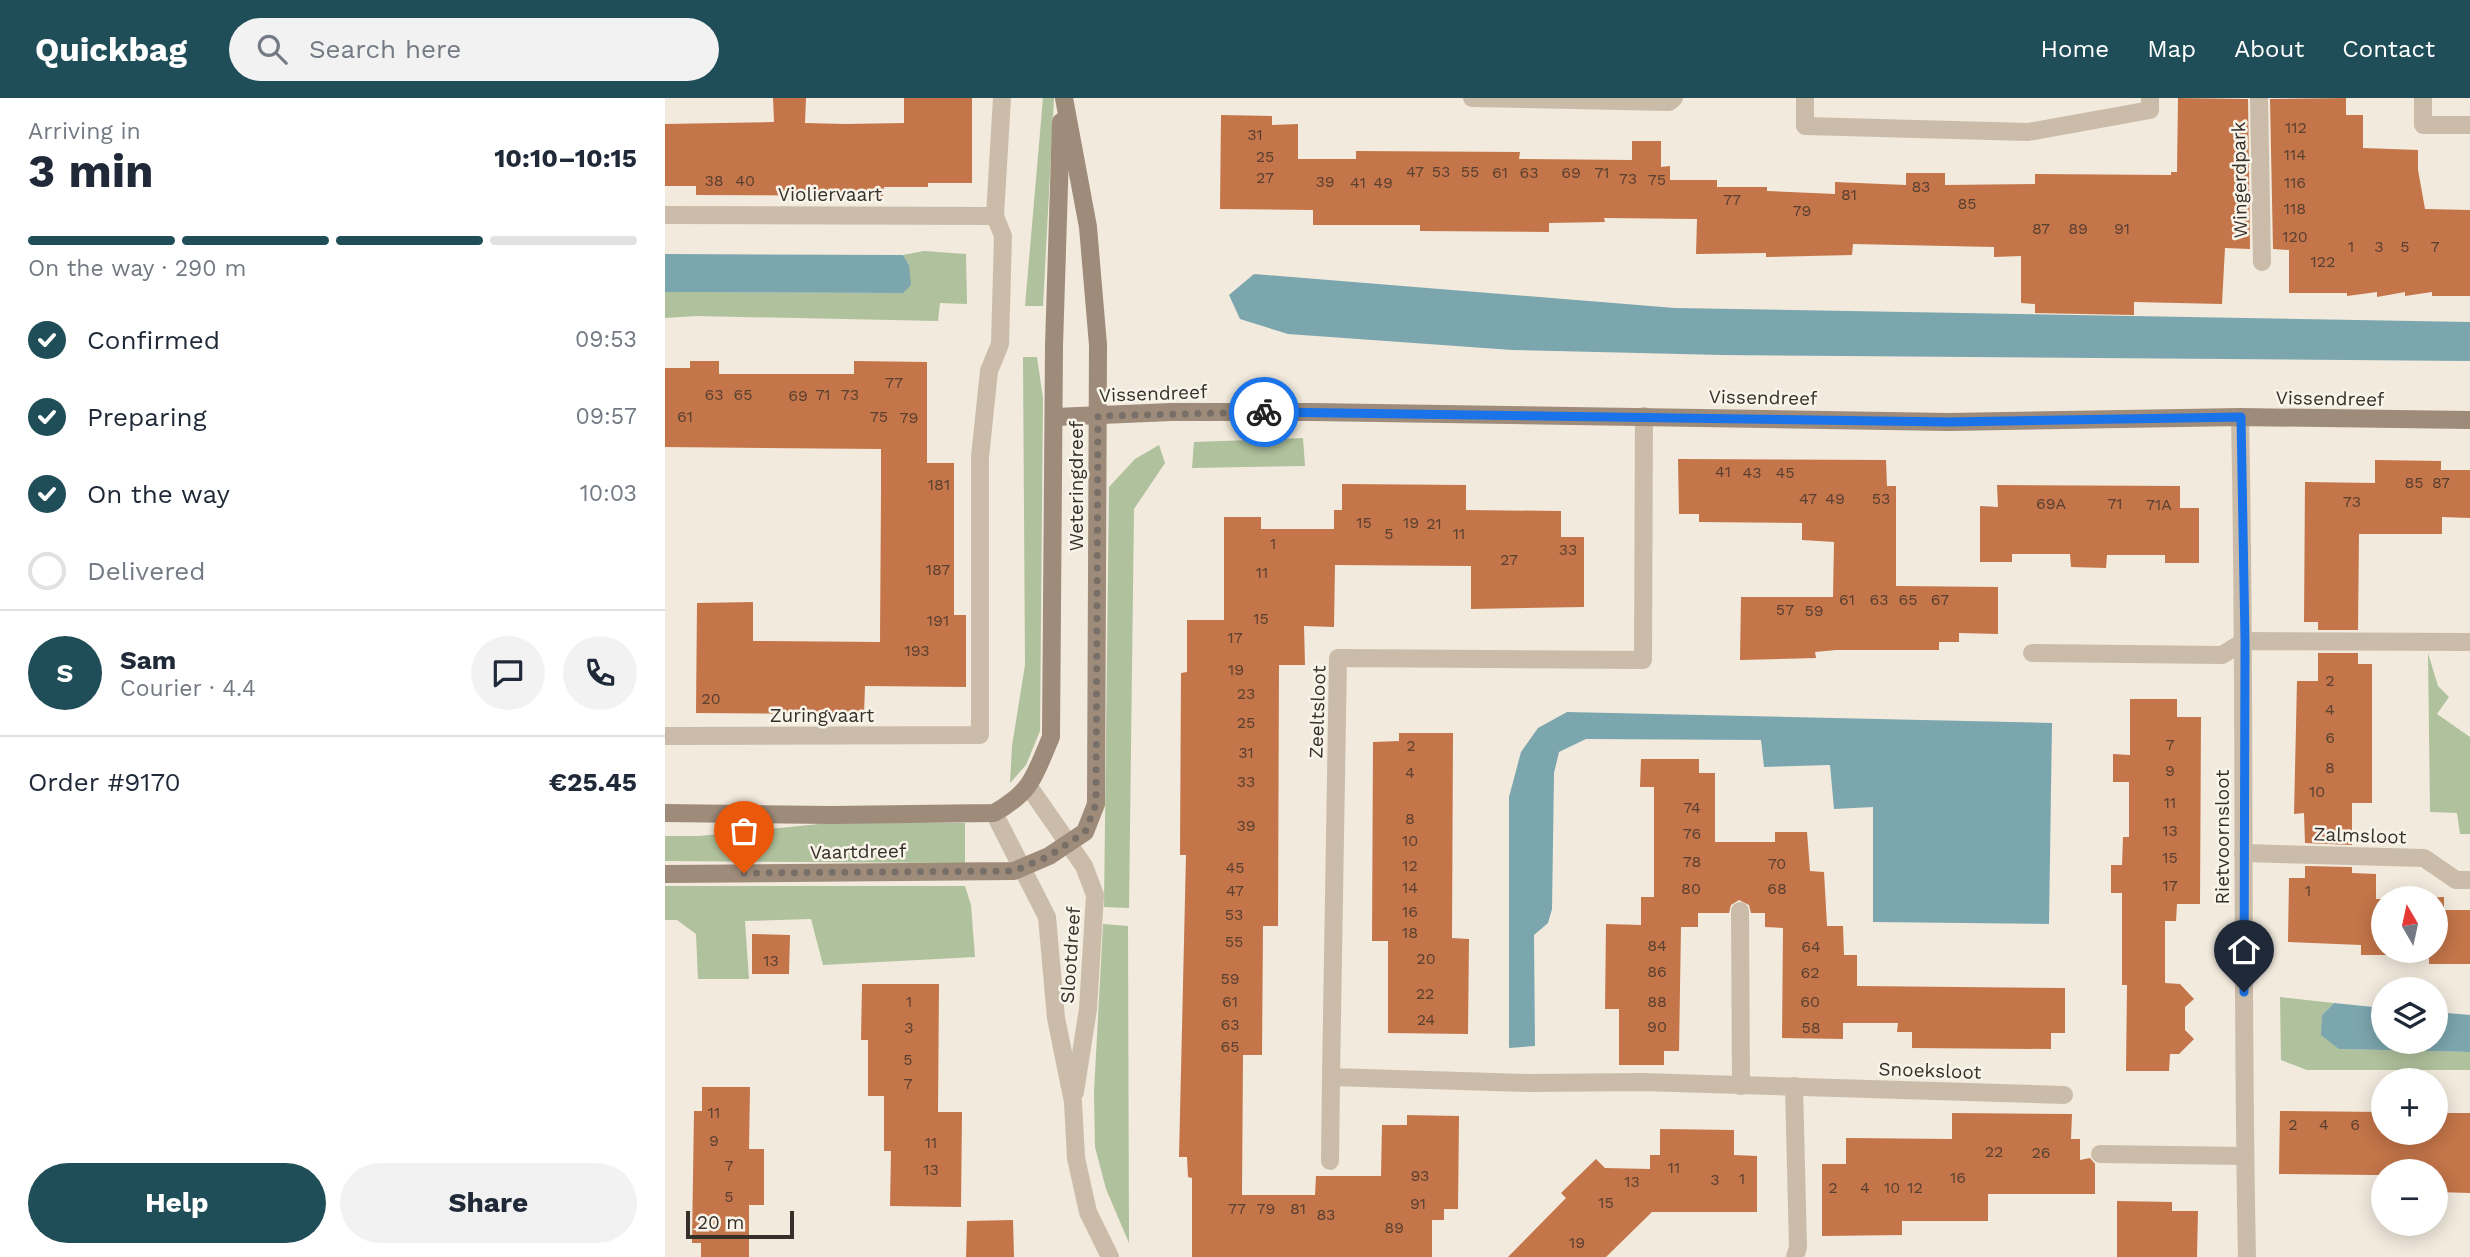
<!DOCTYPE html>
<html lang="en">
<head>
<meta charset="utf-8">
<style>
  :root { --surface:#fff; --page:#f2f2f3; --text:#1f2937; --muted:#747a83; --line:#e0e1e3; --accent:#1f4d58 }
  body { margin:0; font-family:"Work Sans",sans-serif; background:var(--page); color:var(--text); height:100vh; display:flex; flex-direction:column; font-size:26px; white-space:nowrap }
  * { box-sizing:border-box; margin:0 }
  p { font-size:23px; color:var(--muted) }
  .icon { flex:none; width:38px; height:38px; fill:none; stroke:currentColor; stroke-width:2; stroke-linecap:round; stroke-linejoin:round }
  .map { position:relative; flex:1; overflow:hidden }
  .drawer { display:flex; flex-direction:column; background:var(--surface); width:665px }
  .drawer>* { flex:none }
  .needle { width:46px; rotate:351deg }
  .buttons { position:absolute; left:1706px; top:788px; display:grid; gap:14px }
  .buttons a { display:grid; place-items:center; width:77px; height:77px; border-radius:50%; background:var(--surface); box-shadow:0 4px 18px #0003; font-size:35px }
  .scale { position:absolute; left:21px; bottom:18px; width:108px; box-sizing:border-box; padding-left:7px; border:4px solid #372f29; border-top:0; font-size:19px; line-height:24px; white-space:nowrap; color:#372f29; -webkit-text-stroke:5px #f9f4e9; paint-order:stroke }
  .pin { position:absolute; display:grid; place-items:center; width:60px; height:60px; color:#fff; margin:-72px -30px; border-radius:50% 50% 50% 0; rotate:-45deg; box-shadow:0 0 7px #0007 }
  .pin .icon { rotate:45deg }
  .courier { position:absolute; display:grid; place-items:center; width:70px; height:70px; margin:-35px; border:5px solid #1a73e8; border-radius:50%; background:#fff; color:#222; box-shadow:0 2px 9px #0007 }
  .head em { font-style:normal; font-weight:700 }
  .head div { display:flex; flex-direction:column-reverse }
  .head { display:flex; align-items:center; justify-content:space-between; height:119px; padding:0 28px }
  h1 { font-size:46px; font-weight:700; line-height:52px }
  .bar { display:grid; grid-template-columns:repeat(4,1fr); gap:10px 7px; align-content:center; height:84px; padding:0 28px }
  .bar i { height:9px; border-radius:5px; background:var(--line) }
  .bar .selected { background:var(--accent) }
  .bar p { grid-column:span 4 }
  .line { display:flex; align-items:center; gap:18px; padding:0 28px; border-top:2px solid var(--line) }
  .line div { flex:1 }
  .round { display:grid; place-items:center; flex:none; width:74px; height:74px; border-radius:37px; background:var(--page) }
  ol { padding:0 28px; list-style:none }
  li { display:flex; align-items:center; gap:21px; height:77px }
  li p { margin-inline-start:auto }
  li .icon { padding:7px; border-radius:50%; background:var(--accent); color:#fff; stroke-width:4 }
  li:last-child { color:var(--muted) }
  li i { width:38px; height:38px; border:4px solid var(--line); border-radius:50% }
  .primary-button { display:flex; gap:14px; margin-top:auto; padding:14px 28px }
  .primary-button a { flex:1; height:80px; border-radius:42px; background:var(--accent); color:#fff; font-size:28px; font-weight:700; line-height:80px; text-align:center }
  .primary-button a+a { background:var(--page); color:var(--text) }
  header { display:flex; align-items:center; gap:42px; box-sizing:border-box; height:98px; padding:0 35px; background:var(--accent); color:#fff }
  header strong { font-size:33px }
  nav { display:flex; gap:38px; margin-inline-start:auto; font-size:24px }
  .search { width:490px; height:63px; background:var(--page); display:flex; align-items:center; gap:18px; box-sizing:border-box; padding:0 24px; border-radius:38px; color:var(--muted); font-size:26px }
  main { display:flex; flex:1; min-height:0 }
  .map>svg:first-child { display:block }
  .green { fill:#b0c19d }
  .water { fill:#7ca6ae }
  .building { fill:#c47549 }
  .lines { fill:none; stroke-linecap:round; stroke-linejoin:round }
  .street { stroke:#cabca9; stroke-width:18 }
  .secondary { stroke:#9e8b7a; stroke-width:18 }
  .done { stroke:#787068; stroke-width:7; stroke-dasharray:0 12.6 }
  .route { stroke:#1a73e8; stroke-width:9 }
  .labels { text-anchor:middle; stroke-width:5; stroke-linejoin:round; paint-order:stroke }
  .number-label { font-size:16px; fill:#5a4031 }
  .street-label { font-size:19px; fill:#372f29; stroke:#f9f4e9 }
</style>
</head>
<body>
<header>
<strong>Quickbag</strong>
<div class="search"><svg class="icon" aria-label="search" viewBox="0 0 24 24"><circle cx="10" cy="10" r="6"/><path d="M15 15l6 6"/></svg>Search here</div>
<nav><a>Home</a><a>Map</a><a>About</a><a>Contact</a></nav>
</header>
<main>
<section class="drawer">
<div class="head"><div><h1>3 min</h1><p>Arriving in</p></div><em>10:10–10:15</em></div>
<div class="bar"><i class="selected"></i><i class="selected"></i><i class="selected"></i><i></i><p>On the way · 290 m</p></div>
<ol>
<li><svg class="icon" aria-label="check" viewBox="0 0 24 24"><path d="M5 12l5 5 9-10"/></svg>Confirmed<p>09:53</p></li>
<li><svg class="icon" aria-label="check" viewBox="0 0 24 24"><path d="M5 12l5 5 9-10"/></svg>Preparing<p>09:57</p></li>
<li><svg class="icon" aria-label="check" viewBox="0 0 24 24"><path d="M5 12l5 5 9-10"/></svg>On the way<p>10:03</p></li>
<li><i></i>Delivered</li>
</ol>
<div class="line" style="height:126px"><b class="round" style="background:var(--accent);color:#fff">S</b><div><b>Sam</b><p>Courier · 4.4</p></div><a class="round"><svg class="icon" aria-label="chat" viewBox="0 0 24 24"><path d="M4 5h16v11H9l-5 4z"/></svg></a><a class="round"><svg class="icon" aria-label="phone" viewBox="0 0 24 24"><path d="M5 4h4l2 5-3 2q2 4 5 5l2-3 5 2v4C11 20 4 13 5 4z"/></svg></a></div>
<div class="line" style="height:91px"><div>Order #9170</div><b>€25.45</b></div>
<div class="primary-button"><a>Help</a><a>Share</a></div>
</section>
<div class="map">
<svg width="1805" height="1159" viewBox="0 0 1805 1159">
  <rect width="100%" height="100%" fill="#f2eadd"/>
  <g class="green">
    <polygon points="378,0 389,0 378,208 360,208"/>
    <polygon points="259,153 301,156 302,206 275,205 273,223 31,218 0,220 0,194 238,195 244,167 238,157"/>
    <polygon points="358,259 372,259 378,300 375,633 361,667 345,685 347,648 360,567"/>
    <polygon points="638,340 640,368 527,370 529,344"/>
    <polygon points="494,347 500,365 469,411 464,810 439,809 444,389 470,361"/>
    <polygon points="1763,555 1773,588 1784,599 1772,616 1805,639 1805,736 1795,736 1792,715 1765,714"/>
    <polygon points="164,725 300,725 300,765 0,763 0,738 34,738"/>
    <polygon points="0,788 300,788 306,807 310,859 158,867 146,821 80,823 84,881 33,881 31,836 12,822 0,822"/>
    <polygon points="438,826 463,828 464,1145 441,1091 430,1049 429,994"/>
    <polygon points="1615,899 1669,905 1657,917 1674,951 1805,954 1805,972 1642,972 1616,962"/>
  </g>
  <g class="water">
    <polygon points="0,156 238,157 244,167 246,187 238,195 0,194"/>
    <polygon points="589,176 1010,210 1805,224 1805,263 1057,257 847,252 623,236 575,221 564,197"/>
    <polygon points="902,614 1387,625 1384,826 1208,824 1208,709 1169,711 1165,667 1099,669 1096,642 921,641 894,654 889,675 887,811 883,825 869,837 870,948 844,950 844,699 856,654 873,630"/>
    <polygon points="1669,905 1718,910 1718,943 1771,943 1771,914 1805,917 1805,954 1674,951 1656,937 1657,917"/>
  </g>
  <g class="building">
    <polygon points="108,0 141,0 140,25 180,26 239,25 239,0 307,0 307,85 263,85 263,89 219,89 218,98 31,97 31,88 0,88 0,26 109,24"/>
    <polygon points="1513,0 1583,1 1585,151 1560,150 1557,206 1469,204 1469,217 1370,215 1370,206 1356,205 1356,158 1329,159 1329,149 1188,146 1187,157 1101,159 1101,155 1031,156 1032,121 939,120 940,124 884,125 884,134 755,133 755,127 648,127 648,112 555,111 556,17 607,18 607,27 633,26 633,61 691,61 691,53 855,54 854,61 967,62 967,43 996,43 996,69 1005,68 1005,82 1052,82 1052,89 1102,89 1102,93 1170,96 1170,84 1241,87 1241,75 1280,75 1280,87 1370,86 1370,76 1506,77 1506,74 1512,74"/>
    <polygon points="1681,0 1681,17 1698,17 1698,50 1753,52 1753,72 1760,111 1805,112 1805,198 1767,198 1767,194 1740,198 1740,194 1712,199 1712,194 1682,198 1682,195 1624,195 1624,152 1608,151 1605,1"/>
    <polygon points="25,263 54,263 54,276 189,276 189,263 262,264 262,365 289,365 289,517 301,517 301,589 200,588 199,616 31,615 32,505 88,504 88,543 215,544 216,394 216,351 0,349 0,270 25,270"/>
    <polygon points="1013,361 1221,362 1222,388 1231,388 1231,488 1333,489 1333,536 1294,535 1294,544 1274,544 1274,552 1171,552 1150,554 1151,560 1075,562 1076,499 1168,499 1169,444 1137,442 1137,425 1034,424 1034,416 1014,416"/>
    <polygon points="1710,362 1776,363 1776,372 1805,372 1805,420 1777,419 1777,436 1694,436 1693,532 1653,532 1653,524 1639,524 1640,384 1710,385"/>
    <polygon points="677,386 801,387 801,412 896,413 896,439 919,439 919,509 806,511 806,468 670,467 669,529 639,528 640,567 614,567 613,828 598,828 597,957 578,957 577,1097 650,1097 651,1078 716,1078 717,1027 742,1027 742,1017 794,1018 793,1111 779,1111 779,1122 767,1122 767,1159 527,1159 527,1080 523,1079 522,1059 514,1059 521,757 515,757 516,575 522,574 522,522 559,522 559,419 596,419 596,431 669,431 669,412 677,412"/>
    <polygon points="1332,387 1515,388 1515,410 1534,410 1534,465 1500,465 1500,457 1442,457 1441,470 1406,469 1405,456 1347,456 1347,464 1315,464 1315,408 1333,409"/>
    <polygon points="1653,555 1693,555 1693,566 1707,566 1707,705 1687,705 1687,747 1640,745 1639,715 1629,716 1632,583 1653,583"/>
    <polygon points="1465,601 1512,601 1512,619 1536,619 1535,806 1512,806 1511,823 1500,823 1500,885 1515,886 1529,901 1520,909 1520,932 1529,941 1514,956 1505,956 1504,973 1461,973 1462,887 1457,887 1457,795 1446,795 1446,767 1457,767 1458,739 1464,739 1464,684 1448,684 1448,656 1465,657"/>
    <polygon points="734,635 788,635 787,840 804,841 803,936 723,935 723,843 707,843 708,644 734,643"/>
    <polygon points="976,661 1034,661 1034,675 1050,675 1050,744 1110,744 1110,734 1142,734 1145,773 1159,774 1162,828 1178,828 1179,857 1192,857 1192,888 1400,890 1400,935 1386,935 1386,951 1247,950 1247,934 1232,934 1233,925 1178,925 1178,941 1117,940 1118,830 1100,829 1100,815 1086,815 1084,807 1074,802 1066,807 1064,815 1033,815 1033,829 1016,829 1014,953 999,953 999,967 954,967 954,911 940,911 941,826 976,827 976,799 989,799 989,689 975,689"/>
    <polygon points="1640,768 1687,769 1687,775 1711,776 1711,801 1718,801 1718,852 1771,852 1771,800 1746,800 1779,799 1779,812 1805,812 1805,866 1764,866 1764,857 1696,857 1696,847 1623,844 1624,780 1640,780"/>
    <polygon points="87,836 125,837 124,876 87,876"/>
    <polygon points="197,886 274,886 273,1014 297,1014 296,1109 225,1108 226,1053 219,1053 219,998 203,998 203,942 196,942"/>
    <polygon points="37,989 85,989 84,1051 99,1051 99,1107 84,1107 84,1159 36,1159 36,1145 27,1145 29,1013 37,1013"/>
    <polygon points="1615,1013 1718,1014 1718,1034 1771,1034 1771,1015 1805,1015 1805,1095 1771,1094 1771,1073 1718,1073 1718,1077 1707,1077 1614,1076"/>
    <polygon points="1287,1015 1407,1016 1406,1041 1415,1041 1415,1062 1425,1060 1430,1066 1430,1096 1323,1096 1323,1123 1237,1123 1237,1137 1157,1138 1157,1066 1181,1066 1181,1040 1287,1041"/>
    <polygon points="995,1031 1069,1032 1069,1057 1092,1058 1092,1114 987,1114 941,1159 843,1159 901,1100 896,1095 931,1061 940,1070 985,1071 985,1057 995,1057"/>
    <polygon points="1452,1103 1507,1104 1507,1113 1533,1113 1532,1159 1452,1159"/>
    <polygon points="348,1122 349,1159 301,1159 302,1123"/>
  </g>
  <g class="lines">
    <g class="street">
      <polyline points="807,0 1004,4 1009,0"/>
      <polyline points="1140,0 1140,28 1363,34 1485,12 1485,0"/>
      <polyline points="1594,0 1597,164"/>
      <polyline points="1758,0 1758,27 1805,27"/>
      <polyline points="0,117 330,118"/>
      <polyline points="979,318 978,562 673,560 666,979 864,985 978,984 1399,997"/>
      <path d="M1575,319C1581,599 1576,879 1582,1159"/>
      <polyline points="1367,555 1557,557 1580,543 1805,544"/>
      <polyline points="0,638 315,637 315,359 324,273 335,246 338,138 330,118 337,0"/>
      <polyline points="364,689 419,768 430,797 423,911 410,994"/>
      <polyline points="329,715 382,819 391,920 408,1004 411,1060 423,1114 445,1159"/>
      <polyline points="1578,755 1759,760 1791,782 1805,782"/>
      <polyline points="1075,813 1076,988"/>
      <polyline points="1129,988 1133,1149 1130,1159"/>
      <polyline points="1435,1056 1580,1058"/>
      <polyline points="665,1063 666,979"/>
    </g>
    <g class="secondary">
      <polyline points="390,319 506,314 647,314 1284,324 1575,319 1805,322"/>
      <path d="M0,715L166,717L329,715C368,693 369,678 386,639L389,248L396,24"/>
      <polyline points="0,776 349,773 384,758 420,734 431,706 433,247 423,129 399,0"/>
    </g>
  </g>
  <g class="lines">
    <polyline class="done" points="79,775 349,773 384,758 420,734 431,706 433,318 599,314"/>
    <polyline class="route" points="599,314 1284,324 1576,319 1580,543 1579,894"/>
  </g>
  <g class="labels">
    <g class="number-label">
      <text x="1631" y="35">112</text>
      <text x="590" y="42">31</text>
      <text x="1630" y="62">114</text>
      <text x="600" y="64">25</text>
      <text x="750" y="79">47</text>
      <text x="776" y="79">53</text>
      <text x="805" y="79">55</text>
      <text x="835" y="80">61</text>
      <text x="864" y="80">63</text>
      <text x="906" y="80">69</text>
      <text x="937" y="80">71</text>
      <text x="600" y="85">27</text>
      <text x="963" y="86">73</text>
      <text x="992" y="87">75</text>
      <text x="49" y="88">38</text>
      <text x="80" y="88">40</text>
      <text x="660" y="89">39</text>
      <text x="693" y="90">41</text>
      <text x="718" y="90">49</text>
      <text x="1630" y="90">116</text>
      <text x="1256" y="94">83</text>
      <text x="1184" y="102">81</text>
      <text x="1067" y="107">77</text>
      <text x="1302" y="111">85</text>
      <text x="1630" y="116">118</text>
      <text x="1137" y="118">79</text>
      <text x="1376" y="136">87</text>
      <text x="1413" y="136">89</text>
      <text x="1457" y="136">91</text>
      <text x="1630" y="144">120</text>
      <text x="1686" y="154">1</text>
      <text x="1714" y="154">3</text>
      <text x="1740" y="154">5</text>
      <text x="1770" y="154">7</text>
      <text x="1658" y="169">122</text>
      <text x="229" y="290">77</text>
      <text x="49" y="302">63</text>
      <text x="78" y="302">65</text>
      <text x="158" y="302">71</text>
      <text x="185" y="302">73</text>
      <text x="133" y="303">69</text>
      <text x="20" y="324">61</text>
      <text x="214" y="324">75</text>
      <text x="244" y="325">79</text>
      <text x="1058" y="379">41</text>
      <text x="1087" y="380">43</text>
      <text x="1120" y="380">45</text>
      <text x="1749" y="390">85</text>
      <text x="1776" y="390">87</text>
      <text x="274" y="392">181</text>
      <text x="1143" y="406">47</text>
      <text x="1170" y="406">49</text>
      <text x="1216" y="406">53</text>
      <text x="1687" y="409">73</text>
      <text x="1386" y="411">69A</text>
      <text x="1450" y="411">71</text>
      <text x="1494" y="412">71A</text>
      <text x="699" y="430">15</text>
      <text x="746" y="430">19</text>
      <text x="769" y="431">21</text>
      <text x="724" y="441">5</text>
      <text x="794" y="441">11</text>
      <text x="608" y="451">1</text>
      <text x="903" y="457">33</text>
      <text x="844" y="467">27</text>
      <text x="273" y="477">187</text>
      <text x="597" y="480">11</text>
      <text x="1182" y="507">61</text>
      <text x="1214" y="507">63</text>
      <text x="1243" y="507">65</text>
      <text x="1275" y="507">67</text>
      <text x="1120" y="517">57</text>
      <text x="1149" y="518">59</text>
      <text x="596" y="526">15</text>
      <text x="273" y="528">191</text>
      <text x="570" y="545">17</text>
      <text x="252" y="558">193</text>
      <text x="571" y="577">19</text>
      <text x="1665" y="588">2</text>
      <text x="581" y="601">23</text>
      <text x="46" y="606">20</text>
      <text x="1665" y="617">4</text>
      <text x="581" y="630">25</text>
      <text x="1665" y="645">6</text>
      <text x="1505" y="652">7</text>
      <text x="746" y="653">2</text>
      <text x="581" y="660">31</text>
      <text x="1665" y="675">8</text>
      <text x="1505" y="678">9</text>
      <text x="745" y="680">4</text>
      <text x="581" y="689">33</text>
      <text x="1652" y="699">10</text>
      <text x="1505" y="710">11</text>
      <text x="1027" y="715">74</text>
      <text x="745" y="726">8</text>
      <text x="581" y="733">39</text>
      <text x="1505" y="738">13</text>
      <text x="1027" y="741">76</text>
      <text x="745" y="748">10</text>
      <text x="1505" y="765">15</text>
      <text x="1027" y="769">78</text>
      <text x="1112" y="771">70</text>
      <text x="745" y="773">12</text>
      <text x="570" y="775">45</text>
      <text x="1505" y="793">17</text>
      <text x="745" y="795">14</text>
      <text x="1026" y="796">80</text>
      <text x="1112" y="796">68</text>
      <text x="570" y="798">47</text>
      <text x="1643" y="798">1</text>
      <text x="745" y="819">16</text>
      <text x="569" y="822">53</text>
      <text x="745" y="840">18</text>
      <text x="569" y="849">55</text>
      <text x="992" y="853">84</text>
      <text x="1146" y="854">64</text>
      <text x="761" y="866">20</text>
      <text x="106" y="868">13</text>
      <text x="992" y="879">86</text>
      <text x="1145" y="880">62</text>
      <text x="565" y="886">59</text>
      <text x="760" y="901">22</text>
      <text x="244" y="909">1</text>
      <text x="565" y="909">61</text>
      <text x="992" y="909">88</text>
      <text x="1145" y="909">60</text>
      <text x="761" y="927">24</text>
      <text x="565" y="932">63</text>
      <text x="992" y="934">90</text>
      <text x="244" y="935">3</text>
      <text x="1146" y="935">58</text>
      <text x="565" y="954">65</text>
      <text x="243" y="967">5</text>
      <text x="243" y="991">7</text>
      <text x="49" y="1020">11</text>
      <text x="1628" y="1032">2</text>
      <text x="1659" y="1032">4</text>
      <text x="1690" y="1032">6</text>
      <text x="49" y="1048">9</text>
      <text x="266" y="1050">11</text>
      <text x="1329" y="1059">22</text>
      <text x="1376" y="1060">26</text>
      <text x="64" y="1073">7</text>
      <text x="1009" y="1075">11</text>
      <text x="266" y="1077">13</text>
      <text x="755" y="1083">93</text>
      <text x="1293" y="1085">16</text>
      <text x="1077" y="1086">1</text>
      <text x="1050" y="1087">3</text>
      <text x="967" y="1089">13</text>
      <text x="1168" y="1095">2</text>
      <text x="1200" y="1095">4</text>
      <text x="1227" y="1095">10</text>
      <text x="1250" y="1095">12</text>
      <text x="64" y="1104">5</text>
      <text x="941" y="1110">15</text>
      <text x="753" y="1111">91</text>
      <text x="572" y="1116">77</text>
      <text x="601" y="1116">79</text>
      <text x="633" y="1116">81</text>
      <text x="661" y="1122">83</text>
      <text x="729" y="1135">89</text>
      <text x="912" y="1150">19</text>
    </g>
    <g class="street-label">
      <text transform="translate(1574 82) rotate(-91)" y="7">Wingerdpark</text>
      <text x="165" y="103">Violiervaart</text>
      <text transform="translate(488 295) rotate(-2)" y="7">Vissendreef</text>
      <text transform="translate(1098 299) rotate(1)" y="7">Vissendreef</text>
      <text transform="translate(1665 300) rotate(1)" y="7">Vissendreef</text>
      <text transform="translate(411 388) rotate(-90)" y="7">Weteringdreef</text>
      <text transform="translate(652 614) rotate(-88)" y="7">Zeeltsloot</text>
      <text x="157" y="624">Zuringvaart</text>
      <text transform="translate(1695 737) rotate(2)" y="7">Zalmsloot</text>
      <text transform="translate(1557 739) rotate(-90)" y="7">Rietvoornsloot</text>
      <text transform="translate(193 753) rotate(-1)" y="7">Vaartdreef</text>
      <text transform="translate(405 857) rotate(-86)" y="7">Slootdreef</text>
      <text transform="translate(1265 972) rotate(2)" y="7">Snoeksloot</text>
    </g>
  </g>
</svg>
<div class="buttons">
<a><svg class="needle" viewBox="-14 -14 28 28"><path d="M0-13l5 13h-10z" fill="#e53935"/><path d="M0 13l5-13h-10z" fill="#747a83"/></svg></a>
<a><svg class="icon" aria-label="layers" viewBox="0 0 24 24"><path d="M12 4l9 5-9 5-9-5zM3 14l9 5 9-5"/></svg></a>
<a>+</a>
<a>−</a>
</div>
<div class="scale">20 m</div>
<div class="pin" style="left:79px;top:775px;background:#ea580c"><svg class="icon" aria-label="bag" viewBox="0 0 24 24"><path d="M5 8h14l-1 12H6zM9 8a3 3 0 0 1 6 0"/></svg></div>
<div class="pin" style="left:1579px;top:894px;background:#1f2937"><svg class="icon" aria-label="home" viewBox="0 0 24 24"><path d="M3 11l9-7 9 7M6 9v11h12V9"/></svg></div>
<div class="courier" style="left:599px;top:314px"><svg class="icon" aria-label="bike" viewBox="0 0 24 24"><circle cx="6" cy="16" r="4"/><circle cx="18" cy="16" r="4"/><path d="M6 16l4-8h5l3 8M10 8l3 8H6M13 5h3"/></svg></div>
</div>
</main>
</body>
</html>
